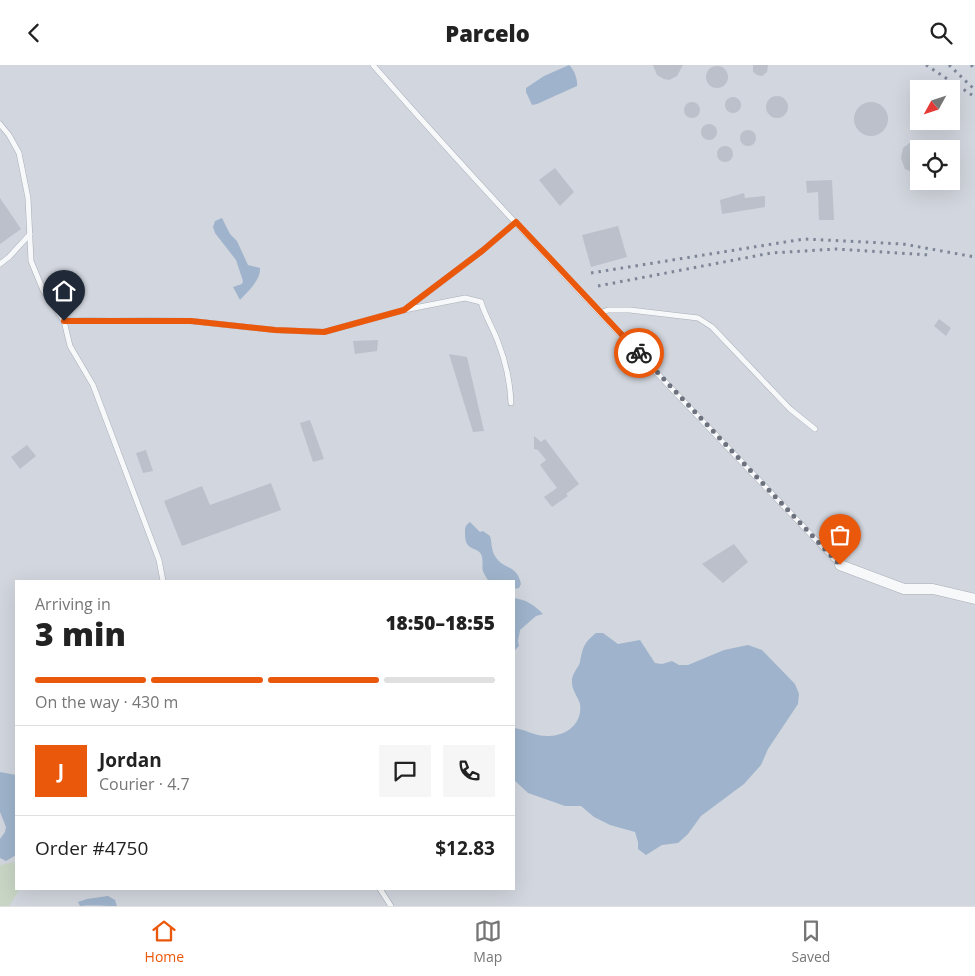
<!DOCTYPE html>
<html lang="en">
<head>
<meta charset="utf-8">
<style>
  :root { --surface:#fff; --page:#f6f6f6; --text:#222; --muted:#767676; --line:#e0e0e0; --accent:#ea580c }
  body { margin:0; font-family:"Open Sans",sans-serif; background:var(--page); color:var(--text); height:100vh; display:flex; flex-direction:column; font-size:19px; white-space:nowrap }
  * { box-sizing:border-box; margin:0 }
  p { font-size:16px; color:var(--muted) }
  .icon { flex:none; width:28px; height:28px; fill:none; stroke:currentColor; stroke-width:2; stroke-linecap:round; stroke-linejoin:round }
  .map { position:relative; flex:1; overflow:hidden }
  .side { position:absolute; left:15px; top:515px; width:500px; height:310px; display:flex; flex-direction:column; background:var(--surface); border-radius:0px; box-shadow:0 5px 20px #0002 }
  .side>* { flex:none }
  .needle { width:32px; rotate:230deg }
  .controls { position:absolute; left:910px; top:15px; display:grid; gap:10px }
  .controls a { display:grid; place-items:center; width:50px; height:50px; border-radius:0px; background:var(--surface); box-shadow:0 5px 20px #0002; font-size:25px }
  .pin { position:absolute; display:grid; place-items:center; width:42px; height:42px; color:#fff; margin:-51px -21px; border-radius:50% 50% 50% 0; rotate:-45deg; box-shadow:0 0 5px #0007 }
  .pin .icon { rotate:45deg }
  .courier { position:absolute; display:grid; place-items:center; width:50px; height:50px; margin:-25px; border:4px solid #ea580c; border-radius:50%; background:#fff; color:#222; box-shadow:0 1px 6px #0007 }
  .summary em { font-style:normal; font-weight:800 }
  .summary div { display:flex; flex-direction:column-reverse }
  .summary { display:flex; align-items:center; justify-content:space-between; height:85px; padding:0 20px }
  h1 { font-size:32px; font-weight:800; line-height:38px }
  .bar { display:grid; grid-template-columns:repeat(4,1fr); gap:8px 5px; align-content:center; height:60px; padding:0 20px }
  .bar i { height:6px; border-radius:4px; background:var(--line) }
  .bar .active { background:var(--accent) }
  .bar p { grid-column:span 4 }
  .line { display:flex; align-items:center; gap:12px; padding:0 20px; border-top:1px solid var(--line) }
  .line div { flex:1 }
  .round { display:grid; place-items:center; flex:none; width:52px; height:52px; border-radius:0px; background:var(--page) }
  header { display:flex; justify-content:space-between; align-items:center; height:65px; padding:0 20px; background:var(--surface); font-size:22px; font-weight:800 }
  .tab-bar { display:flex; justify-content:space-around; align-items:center; height:70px; border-top:1px solid var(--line); background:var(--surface); font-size:14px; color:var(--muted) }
  .tab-bar a { display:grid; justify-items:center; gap:2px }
  .tab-bar .active { color:var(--accent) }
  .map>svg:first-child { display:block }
  .built { fill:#d2d6de; fill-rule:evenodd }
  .green { fill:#c9d6c5 }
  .water { fill:#9fb4cc }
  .building { fill:#bbc0ca }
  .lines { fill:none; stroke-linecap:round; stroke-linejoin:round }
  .service-casing { stroke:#a9aeb7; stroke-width:6 }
  .minor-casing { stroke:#a9aeb7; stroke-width:11 }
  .service { stroke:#f7f8fa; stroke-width:5 }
  .minor { stroke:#f7f8fa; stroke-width:10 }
  .rail { stroke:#7d8696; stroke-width:3; stroke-dasharray:2.5 5; stroke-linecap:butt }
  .done { stroke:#6c737f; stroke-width:5; stroke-dasharray:0 9 }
  .route { stroke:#ea580c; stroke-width:6 }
</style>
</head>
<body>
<header><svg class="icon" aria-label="back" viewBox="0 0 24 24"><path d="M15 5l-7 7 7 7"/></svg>Parcelo<svg class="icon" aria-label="search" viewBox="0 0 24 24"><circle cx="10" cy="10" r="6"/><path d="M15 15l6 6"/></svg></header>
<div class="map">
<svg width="975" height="841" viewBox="0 0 975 841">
  <rect width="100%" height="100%" fill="#e4e7ec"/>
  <path class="built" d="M0,0H975V841H0ZM919,24H951V56H919ZM919,84H951V116H919ZM16,516H514V824H16Z"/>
  <polygon class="green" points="16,797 16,824 20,824 9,841 0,841 0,800"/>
  <g class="water">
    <path d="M569,0C574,4 578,15 577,21L537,39L532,40L526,27V23L544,11Z"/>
    <path d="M222,153L230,169L237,176L248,200L260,203C261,215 248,226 240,235L233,222L242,219L243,216L236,195L215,168L213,162L215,156Z"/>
    <path d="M470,457L480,467L483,466L490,471C492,477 491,485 495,491C503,505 517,499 521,519L519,523L514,524V516L488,515C479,502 484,503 482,492C480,480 464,489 465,467C465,461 466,460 470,457Z"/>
    <path d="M514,533C527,535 534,540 543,549L536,551L520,565L518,576L519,581L514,586Z"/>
    <path d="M596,568H603L618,579L640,575L655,598L662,599L672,596L679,600H688L724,585L748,580L762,585L795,619L799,629L798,639L768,684L761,700L744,719L701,751L688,769L678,778L662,780L646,790L638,784V777L635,767L610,760L594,752L581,741H565L528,728L514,715V663C525,664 534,671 547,671C565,672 583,659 580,639C578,632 572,625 572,618C571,609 578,604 580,597C583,581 584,578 596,568Z"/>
    <polygon points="0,707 16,710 16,790 6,796 0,793 0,774 5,767 6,762 0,747"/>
    <path d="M108,831L115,835L117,841C104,841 92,840 80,841L78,837L87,834Z"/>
  </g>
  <g class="building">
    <polygon points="653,0 683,0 677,11 669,15 664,14 657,10"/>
    <polygon points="753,0 768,0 767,7 762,11 757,10 753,7"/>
    <circle cx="717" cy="12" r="11"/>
    <circle cx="777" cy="42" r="11"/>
    <circle cx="733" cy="40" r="8"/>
    <circle cx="871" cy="54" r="17"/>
    <circle cx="692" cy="45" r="8"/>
    <circle cx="709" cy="67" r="8"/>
    <circle cx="748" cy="73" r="8"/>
    <polygon points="917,75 923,76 939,84 919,84 919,110 905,104 901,93 903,83 912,76"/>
    <circle cx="725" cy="89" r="8"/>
    <polygon points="555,103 574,127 560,141 539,115"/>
    <polygon points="832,115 834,155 819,155 818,127 807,128 806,116"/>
    <polygon points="744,128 745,133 765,131 765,142 722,149 720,135"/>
    <polygon points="0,133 21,164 0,179"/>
    <polygon points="618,161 627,192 591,202 582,170"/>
    <polygon points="939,254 951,263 946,271 934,261"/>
    <polygon points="378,275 377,286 355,289 353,276"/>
    <polygon points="449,289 467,292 484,366 473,367"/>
    <polygon points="310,355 324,394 313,397 300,358"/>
    <polygon points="534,371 541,377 545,374 579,419 566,429 568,431 552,442 544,432 557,423 540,400 546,395 538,385 534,384"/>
    <polygon points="27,380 36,391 20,404 11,392"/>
    <polygon points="146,385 153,406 143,408 136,388"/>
    <polygon points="271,418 281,445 182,481 164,436 202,421 210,440"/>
    <polygon points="734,479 748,497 723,518 702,499"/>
  </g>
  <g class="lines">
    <g class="service-casing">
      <g id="service">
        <path d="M373,0C523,171 683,335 840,500"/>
        <polyline points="0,59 9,70 19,88 28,133 31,196 43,225 64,256 70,281 93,320 159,495 163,516"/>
        <polyline points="0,199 9,192 30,169"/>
        <polyline points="407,243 482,186 516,157"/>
        <polyline points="600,248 608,245 630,245 698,253 712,262 790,344 815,364"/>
        <path d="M64,256L112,255L191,256L275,265L324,267L404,245L465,233L481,237C485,251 493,263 498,277C506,297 510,316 511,338"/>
        <polyline points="380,824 391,841"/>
      </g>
    </g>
    <g class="minor-casing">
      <polyline id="minor" points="840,500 904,524 933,524 975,534"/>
    </g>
    <use href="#service" class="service"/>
    <use href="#minor" class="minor"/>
    <g class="rail">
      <polyline points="926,0 975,32"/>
      <polyline points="949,0 975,25"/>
      <polyline points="971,0 975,4"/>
      <polyline points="591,208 804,174 903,179 975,192"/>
      <polyline points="598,221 771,188 836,184 930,190"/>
    </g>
  </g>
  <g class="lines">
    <polyline class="done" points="639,288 840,500"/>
    <polyline class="route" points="64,256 191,256 275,265 324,267 404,245 482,186 516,157 639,288"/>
  </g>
</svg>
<div class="controls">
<a><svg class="needle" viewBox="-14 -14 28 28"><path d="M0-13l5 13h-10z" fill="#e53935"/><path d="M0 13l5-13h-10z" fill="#767676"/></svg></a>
<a><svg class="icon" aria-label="locate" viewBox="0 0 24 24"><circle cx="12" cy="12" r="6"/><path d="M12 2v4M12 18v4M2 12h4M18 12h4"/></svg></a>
</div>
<div class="pin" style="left:840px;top:500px;background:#ea580c"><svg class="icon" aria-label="bag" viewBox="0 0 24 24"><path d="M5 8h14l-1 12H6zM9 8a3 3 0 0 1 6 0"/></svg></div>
<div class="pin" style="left:64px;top:256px;background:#1f2937"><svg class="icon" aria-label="home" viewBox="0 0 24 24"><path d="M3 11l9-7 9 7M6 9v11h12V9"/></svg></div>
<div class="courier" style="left:639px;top:288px"><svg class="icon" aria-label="bike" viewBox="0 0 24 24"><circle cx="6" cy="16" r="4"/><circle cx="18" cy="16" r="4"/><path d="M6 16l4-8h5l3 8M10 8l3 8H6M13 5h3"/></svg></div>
<section class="side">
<div class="summary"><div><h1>3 min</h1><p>Arriving in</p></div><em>18:50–18:55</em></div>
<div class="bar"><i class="active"></i><i class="active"></i><i class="active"></i><i></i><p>On the way · 430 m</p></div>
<div class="line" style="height:90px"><b class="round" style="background:var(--accent);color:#fff">J</b><div><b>Jordan</b><p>Courier · 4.7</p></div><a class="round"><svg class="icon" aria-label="chat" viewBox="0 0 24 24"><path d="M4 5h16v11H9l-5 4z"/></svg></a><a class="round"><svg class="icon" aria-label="phone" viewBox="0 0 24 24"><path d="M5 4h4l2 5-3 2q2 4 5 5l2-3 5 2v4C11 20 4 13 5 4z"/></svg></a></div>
<div class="line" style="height:65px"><div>Order #4750</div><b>$12.83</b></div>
</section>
</div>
<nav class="tab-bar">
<a class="active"><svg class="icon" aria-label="home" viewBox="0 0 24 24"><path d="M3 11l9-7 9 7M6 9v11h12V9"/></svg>Home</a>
<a><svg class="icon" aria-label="map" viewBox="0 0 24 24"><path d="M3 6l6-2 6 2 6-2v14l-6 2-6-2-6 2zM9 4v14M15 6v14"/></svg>Map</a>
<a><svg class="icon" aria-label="saved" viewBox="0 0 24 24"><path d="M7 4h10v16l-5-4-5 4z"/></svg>Saved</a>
</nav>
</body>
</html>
